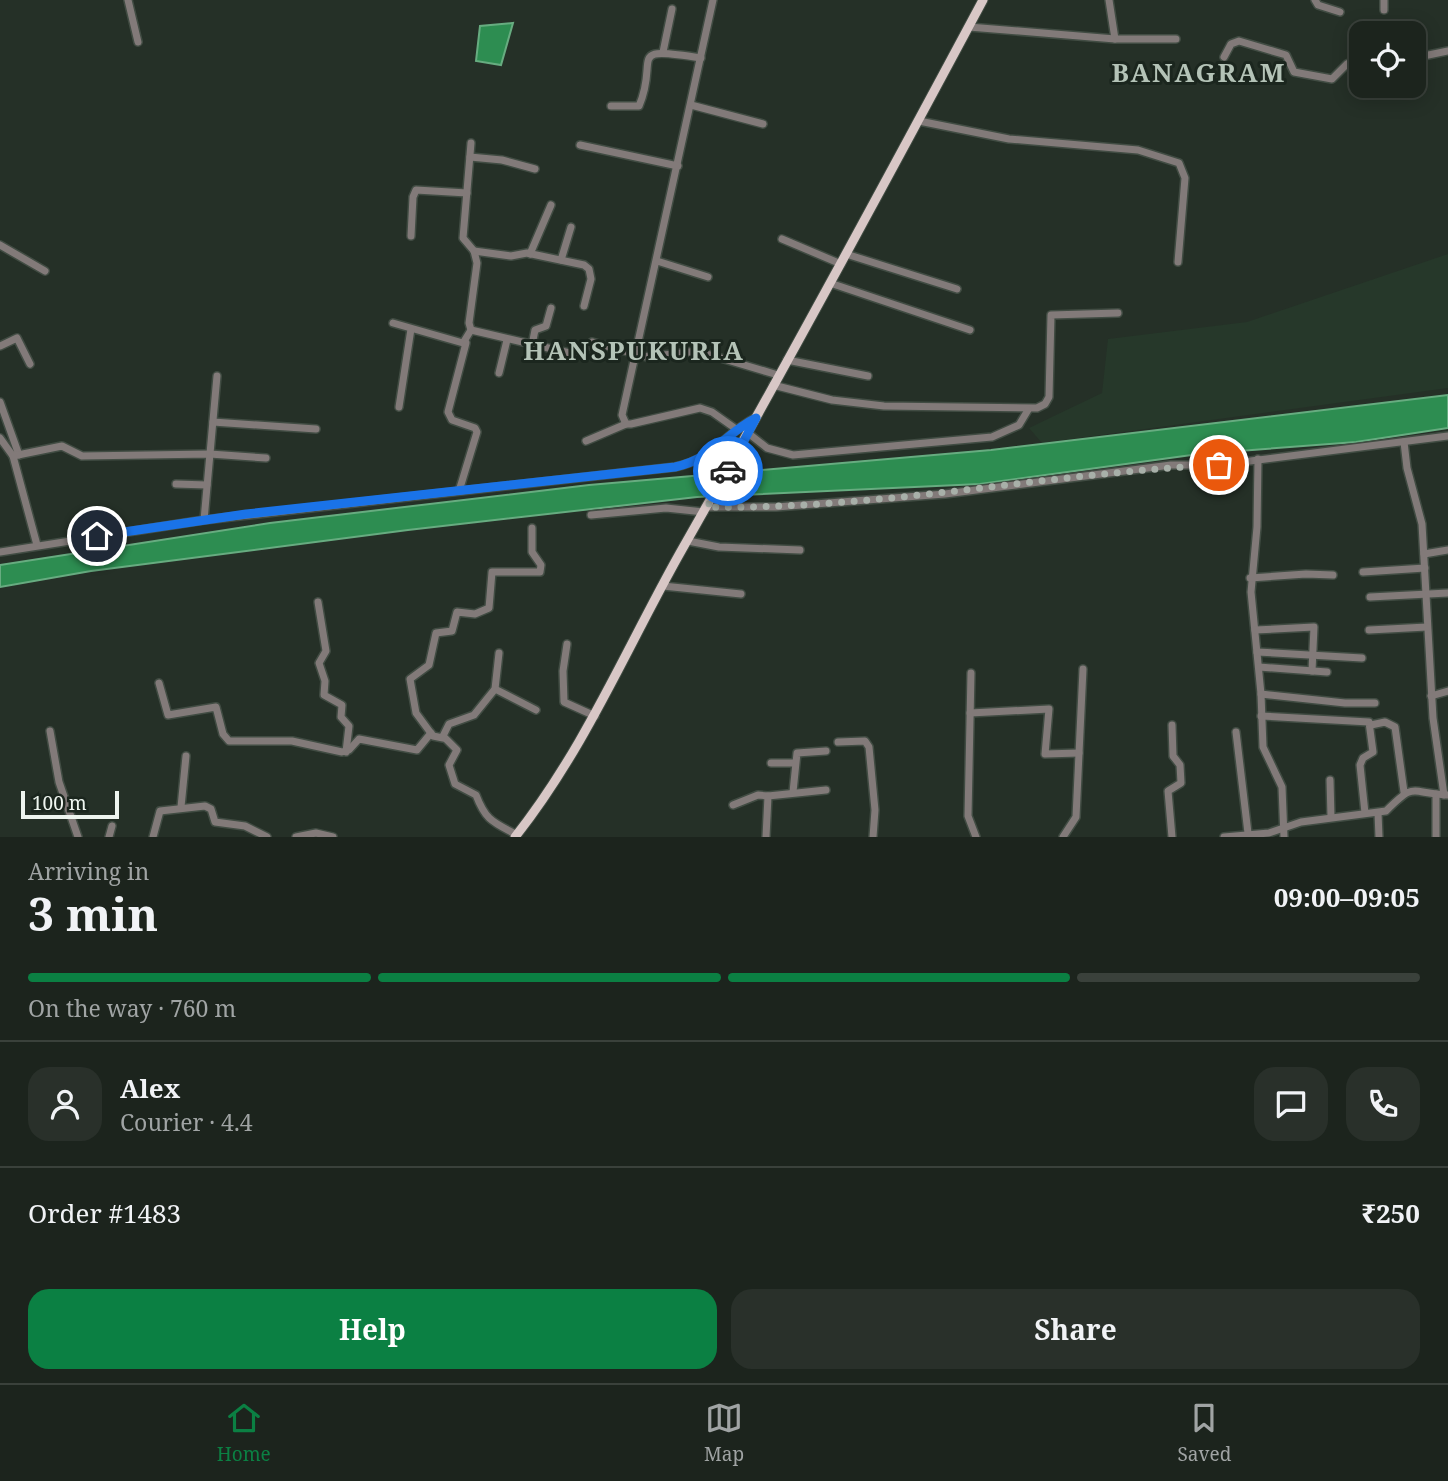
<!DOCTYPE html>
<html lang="en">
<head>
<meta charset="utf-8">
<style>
  :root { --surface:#1c241d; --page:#29302a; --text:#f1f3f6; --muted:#a0a4a4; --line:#3a413b; --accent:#0b8043 }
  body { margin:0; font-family:"Noto Serif",serif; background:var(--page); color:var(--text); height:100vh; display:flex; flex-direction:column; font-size:26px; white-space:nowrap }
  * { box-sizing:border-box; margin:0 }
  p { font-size:23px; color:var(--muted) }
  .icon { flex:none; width:38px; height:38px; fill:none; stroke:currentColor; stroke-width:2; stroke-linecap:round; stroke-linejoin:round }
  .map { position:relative; height:837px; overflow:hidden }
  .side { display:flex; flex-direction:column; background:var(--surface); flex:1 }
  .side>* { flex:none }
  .controls { position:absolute; left:1349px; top:21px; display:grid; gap:14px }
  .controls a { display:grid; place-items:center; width:77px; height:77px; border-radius:14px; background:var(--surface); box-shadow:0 4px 18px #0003,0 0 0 2px var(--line); font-size:35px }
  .scale { position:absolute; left:21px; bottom:18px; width:98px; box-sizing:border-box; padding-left:7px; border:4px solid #eef5ef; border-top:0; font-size:19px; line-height:24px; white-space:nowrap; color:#eef5ef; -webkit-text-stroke:5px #1b261e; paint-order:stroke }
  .pin { position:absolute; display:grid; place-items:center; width:60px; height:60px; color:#fff; margin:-30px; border:4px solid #fff; border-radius:50%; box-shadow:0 2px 7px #0007 }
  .courier { position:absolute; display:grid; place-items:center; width:70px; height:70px; margin:-35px; border:5px solid #1a73e8; border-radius:50%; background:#fff; color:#222; box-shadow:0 2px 9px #0007 }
  .headline em { font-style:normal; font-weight:700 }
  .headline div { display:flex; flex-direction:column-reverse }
  .headline { display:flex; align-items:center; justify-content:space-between; height:119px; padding:0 28px }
  h1 { font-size:46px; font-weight:700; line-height:52px }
  .bar { display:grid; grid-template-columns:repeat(4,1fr); gap:10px 7px; align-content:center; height:84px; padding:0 28px }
  .bar i { height:9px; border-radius:5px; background:var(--line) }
  .bar .current { background:var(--accent) }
  .bar p { grid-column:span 4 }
  .line { display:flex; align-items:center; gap:18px; padding:0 28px; border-top:2px solid var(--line) }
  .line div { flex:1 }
  .round { display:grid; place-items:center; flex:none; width:74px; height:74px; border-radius:21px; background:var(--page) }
  .primary-button { display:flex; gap:14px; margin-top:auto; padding:14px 28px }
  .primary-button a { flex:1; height:80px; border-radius:21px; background:var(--accent); color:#fff; font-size:28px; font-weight:700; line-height:80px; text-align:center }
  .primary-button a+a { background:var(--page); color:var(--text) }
  .tabs { display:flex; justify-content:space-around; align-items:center; height:98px; border-top:2px solid var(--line); background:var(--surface); font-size:19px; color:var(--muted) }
  .tabs a { display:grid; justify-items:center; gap:4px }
  .tabs .current { color:var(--accent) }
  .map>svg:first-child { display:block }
  .built { fill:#26382a }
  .water { fill:#2d8d51; stroke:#67ac80; stroke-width:2 }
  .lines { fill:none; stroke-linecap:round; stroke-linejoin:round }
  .minor-casing { stroke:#414c43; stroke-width:10 }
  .major-casing { stroke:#414c43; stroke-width:11 }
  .minor { stroke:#827a79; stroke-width:7 }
  .major { stroke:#d8c7c6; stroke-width:9 }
  .done { stroke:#a8b0a9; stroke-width:7; stroke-dasharray:0 12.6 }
  .route { stroke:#1a73e8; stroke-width:9 }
  .labels { text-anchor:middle; stroke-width:6; stroke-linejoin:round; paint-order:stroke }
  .district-label { font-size:26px; font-weight:bold; letter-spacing:2px; fill:#b4c3b7; stroke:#1b261e }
</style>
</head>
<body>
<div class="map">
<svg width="1448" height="837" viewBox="0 0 1448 837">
  <rect width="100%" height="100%" fill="#253027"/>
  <polygon class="built" points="1448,254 1448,388 1042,443 1029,428 1102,393 1108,339 1247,322"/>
  <g class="water">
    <polygon points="513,23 501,65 476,61 480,26"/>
    <polygon points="1448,395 1448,428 1356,442 1199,454 980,484 697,497 408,530 91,571 0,587 0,565 270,523 589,485 991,450"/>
  </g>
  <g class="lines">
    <g class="minor-casing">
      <g id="minor">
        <polyline points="128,0 138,42"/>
        <polyline points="713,0 622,415 626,424 631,424 700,408 712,412 736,429"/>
        <polyline points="1109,0 1115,39"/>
        <polyline points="1315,0 1318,5 1340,12"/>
        <polyline points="1384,0 1384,10"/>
        <polyline points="969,27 1115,39 1176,39"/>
        <polyline points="663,52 672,9"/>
        <polyline points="1224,57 1231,44 1239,41 1286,55 1294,72 1332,79 1347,64 1362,57"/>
        <polyline points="1414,58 1448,51"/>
        <polyline points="691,105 763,124"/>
        <path d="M611,106H639C660,58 623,45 701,58"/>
        <polyline points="919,121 1009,139 1138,150 1179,163 1185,178 1178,262"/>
        <polyline points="471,143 463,238 474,251 477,263 469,323 471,330 574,354 579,353 592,342 647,357 697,351 778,375"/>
        <polyline points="580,145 678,166"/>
        <polyline points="470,157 502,160 535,169"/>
        <polyline points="411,236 413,197 416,190 467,193"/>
        <polyline points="782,239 841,264"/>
        <polyline points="0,245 45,271"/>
        <polyline points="474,251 511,256 527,253 584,265 589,269 591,279 584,306"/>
        <polyline points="530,254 551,205"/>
        <polyline points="846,254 957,289"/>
        <polyline points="561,260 571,227"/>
        <polyline points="657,261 708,277"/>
        <polyline points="830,283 970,330"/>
        <polyline points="393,323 463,343 471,330"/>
        <polyline points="532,345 535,330 546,326 551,308"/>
        <polyline points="0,346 17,338 30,364"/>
        <polyline points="787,360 868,376"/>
        <polyline points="499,373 507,340"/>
        <polyline points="773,385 832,400 884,406 1037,408 1045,404 1049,397 1051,315 1118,313"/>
        <polyline points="0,402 19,455"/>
        <polyline points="399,407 411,329"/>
        <polyline points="213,422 316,429"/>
        <polyline points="748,433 767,448 793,455 992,437 1019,425 1028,410"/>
        <polyline points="0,438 13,456 62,446 82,456 210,454 266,458"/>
        <polyline points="586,441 626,424"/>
        <polyline points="1404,442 1407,468 1422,524 1433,718 1444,795"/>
        <polyline points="13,456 37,545"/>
        <polyline points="1258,459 1257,527 1251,592 1261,694 1263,747 1282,787 1284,837"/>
        <polyline points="176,484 207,485"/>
        <polyline points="459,491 477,432 475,428 452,420 448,412 466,343"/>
        <polyline points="707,507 776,507 945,494 1171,465 1219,465 1448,436"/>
        <polyline points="591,515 666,508 704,512"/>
        <polyline points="204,520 217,376"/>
        <polyline points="688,541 719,547 800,550"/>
        <path d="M0,552L204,520L675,467C713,459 723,435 755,418"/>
        <polyline points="1424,554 1448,550"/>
        <polyline points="1363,572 1425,568"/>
        <polyline points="1250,578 1306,574 1333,575"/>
        <polyline points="663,586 741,594"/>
        <polyline points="1370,597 1448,593"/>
        <polyline points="318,602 326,651 319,663 325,681 324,695 342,705 341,717 349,726 346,752"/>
        <polyline points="1255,630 1314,627 1312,671"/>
        <polyline points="1369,630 1427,627"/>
        <polyline points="567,644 563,671 564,702 595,716"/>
        <polyline points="1257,652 1362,658"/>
        <path d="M499,653L495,689L474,715L449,724L443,736L457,750L449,765L455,784L476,795C486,821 493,822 517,835"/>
        <polyline points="1259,667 1327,672"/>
        <polyline points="971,673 968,816 976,837"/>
        <polyline points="159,683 168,715 216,707 223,734 229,741 292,741 342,752 349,750 359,739 417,750 431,733"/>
        <polyline points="495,689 536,710"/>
        <polyline points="1261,694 1345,703 1375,703"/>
        <polyline points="1431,696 1448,691"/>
        <polyline points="970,713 1049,709 1045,754 1079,753"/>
        <polyline points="1261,716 1369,722 1373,752 1363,758 1360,765 1365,813"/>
        <polyline points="1172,725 1173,756 1180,765 1181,783 1168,791 1172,837"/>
        <polyline points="1371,725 1385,722 1395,727 1404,792"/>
        <polyline points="50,731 59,782 78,837"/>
        <polyline points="1236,732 1248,833"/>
        <polyline points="443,738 433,736 416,713 410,679 429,665 436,633 452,631 457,612 475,614 489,608 492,572 540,572 541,565 532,552 532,528"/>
        <polyline points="838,742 865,741 869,747 875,810 873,837"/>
        <polyline points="771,763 795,763"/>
        <polyline points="1330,780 1331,817"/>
        <polyline points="793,792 797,753 826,751"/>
        <polyline points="1436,794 1436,837"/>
        <polyline points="733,805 758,795 768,796"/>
        <polyline points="181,807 186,756"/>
        <polyline points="1378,813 1379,837"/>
        <polyline points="109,837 112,826"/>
        <polyline points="153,837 160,811 205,806 211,809 215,822 245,826 267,837"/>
        <polyline points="296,837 316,833 333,837"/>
        <polyline points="766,837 768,796 826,790"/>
        <polyline points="1063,837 1076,817 1083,669"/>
        <path d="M1224,837L1269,833L1301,822L1386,811C1416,781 1409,793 1447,795"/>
      </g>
    </g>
    <g class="major-casing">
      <path id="major" d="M515,837C584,750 626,649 680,553C784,370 884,185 983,0"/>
    </g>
    <use href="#minor" class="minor"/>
    <use href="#major" class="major"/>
  </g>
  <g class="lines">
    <path class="done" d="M728,471L707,507C879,510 1048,473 1219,465"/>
    <path class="route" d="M97,536L246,514L675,467C713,459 724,434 756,418L728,471"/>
  </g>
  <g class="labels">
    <g class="district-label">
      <text x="1199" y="82">BANAGRAM</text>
      <text x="634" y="360">HANSPUKURIA</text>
    </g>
  </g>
</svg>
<div class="controls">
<a><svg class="icon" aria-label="locate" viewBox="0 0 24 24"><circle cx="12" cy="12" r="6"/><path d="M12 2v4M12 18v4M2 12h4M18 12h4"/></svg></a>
</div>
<div class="scale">100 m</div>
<div class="pin" style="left:1219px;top:465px;background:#ea580c"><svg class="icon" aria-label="bag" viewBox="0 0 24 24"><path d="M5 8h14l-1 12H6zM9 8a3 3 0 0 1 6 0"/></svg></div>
<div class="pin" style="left:97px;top:536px;background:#1f2937"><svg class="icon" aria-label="home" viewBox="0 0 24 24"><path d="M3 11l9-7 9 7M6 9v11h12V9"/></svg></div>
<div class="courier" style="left:728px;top:471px"><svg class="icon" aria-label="car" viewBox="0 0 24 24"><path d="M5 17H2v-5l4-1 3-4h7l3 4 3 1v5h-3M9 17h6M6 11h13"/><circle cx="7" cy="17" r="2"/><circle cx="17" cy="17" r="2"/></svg></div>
</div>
<section class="side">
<div class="headline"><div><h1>3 min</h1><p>Arriving in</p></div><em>09:00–09:05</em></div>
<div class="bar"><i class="current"></i><i class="current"></i><i class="current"></i><i></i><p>On the way · 760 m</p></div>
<div class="line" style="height:126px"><a class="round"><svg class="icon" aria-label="person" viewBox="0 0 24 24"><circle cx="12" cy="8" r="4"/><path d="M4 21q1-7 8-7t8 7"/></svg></a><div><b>Alex</b><p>Courier · 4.4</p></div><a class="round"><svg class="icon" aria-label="chat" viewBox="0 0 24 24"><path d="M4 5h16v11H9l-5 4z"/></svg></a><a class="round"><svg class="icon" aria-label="phone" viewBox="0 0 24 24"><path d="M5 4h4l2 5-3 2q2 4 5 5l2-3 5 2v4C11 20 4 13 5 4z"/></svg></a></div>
<div class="line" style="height:91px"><div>Order #1483</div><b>₹250</b></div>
<div class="primary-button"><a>Help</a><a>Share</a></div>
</section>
<nav class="tabs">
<a class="current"><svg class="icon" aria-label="home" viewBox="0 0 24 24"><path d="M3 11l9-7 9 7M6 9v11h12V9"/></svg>Home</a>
<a><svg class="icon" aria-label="map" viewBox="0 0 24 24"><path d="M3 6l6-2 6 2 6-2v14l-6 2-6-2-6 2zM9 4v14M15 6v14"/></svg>Map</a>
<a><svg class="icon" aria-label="saved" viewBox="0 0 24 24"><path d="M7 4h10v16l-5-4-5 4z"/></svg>Saved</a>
</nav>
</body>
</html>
